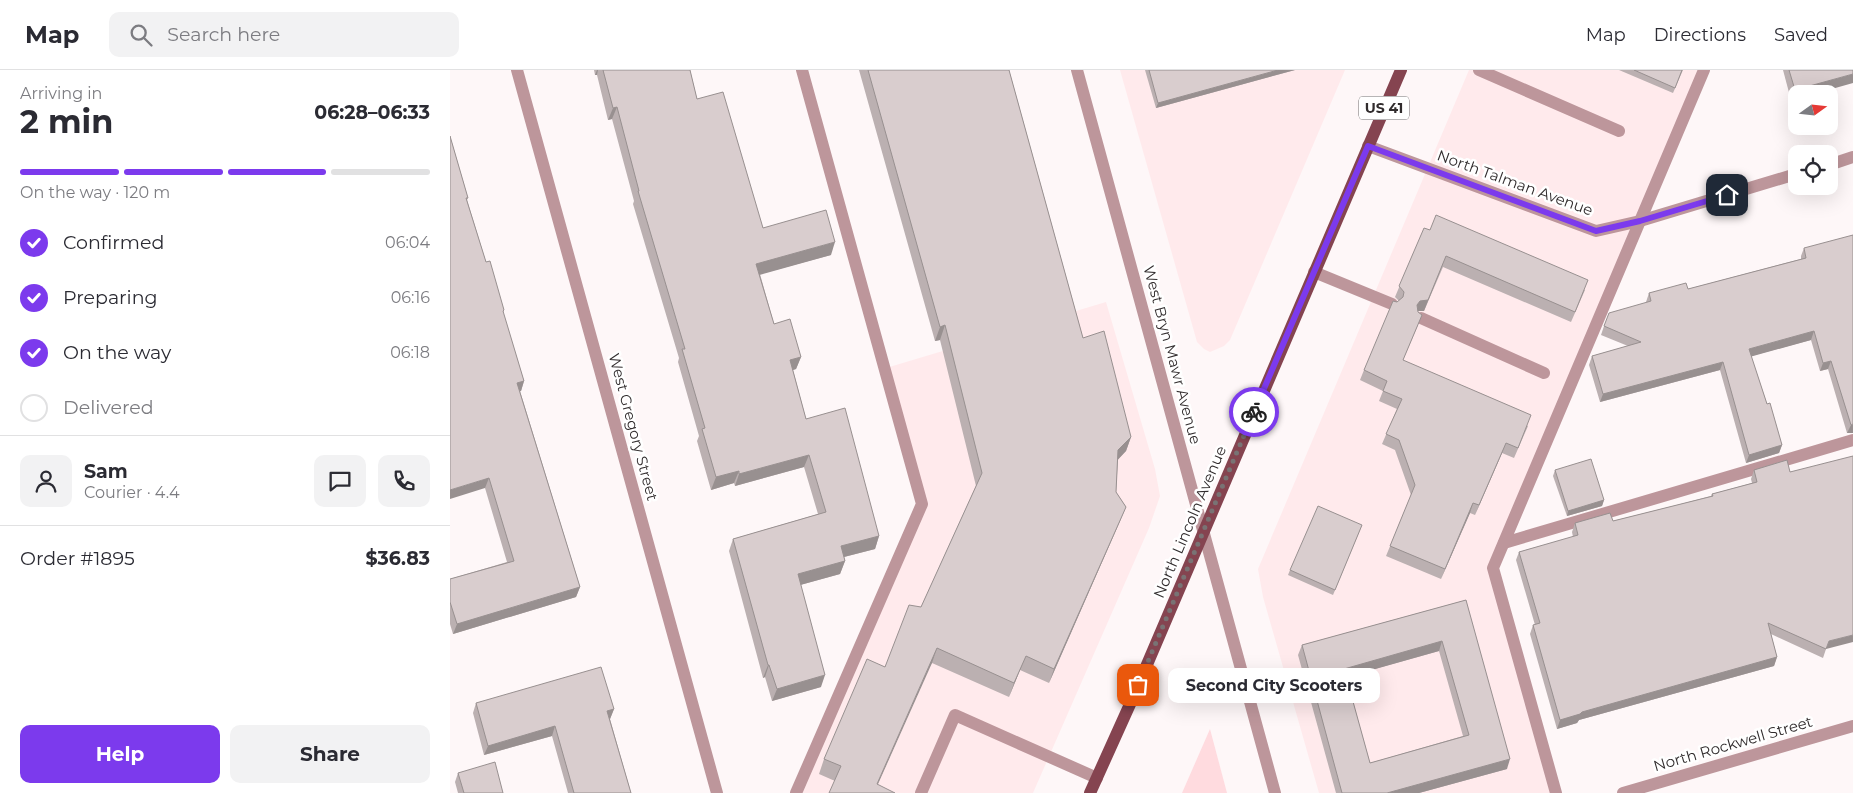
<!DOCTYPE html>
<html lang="en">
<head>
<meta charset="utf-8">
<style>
  :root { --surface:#fff; --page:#f2f2f3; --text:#2b2b33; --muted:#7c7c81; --line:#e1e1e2; --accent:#7c3aed }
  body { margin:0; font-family:Montserrat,sans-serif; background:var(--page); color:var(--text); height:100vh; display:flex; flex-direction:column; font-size:19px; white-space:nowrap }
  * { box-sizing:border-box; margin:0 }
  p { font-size:16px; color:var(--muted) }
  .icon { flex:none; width:28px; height:28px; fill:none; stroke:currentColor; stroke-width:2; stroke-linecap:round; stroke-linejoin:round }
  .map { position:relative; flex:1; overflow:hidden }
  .sheet { display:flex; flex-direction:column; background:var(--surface); width:450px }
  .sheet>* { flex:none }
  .needle { width:32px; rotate:75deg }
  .tools { position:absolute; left:1338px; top:15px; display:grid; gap:10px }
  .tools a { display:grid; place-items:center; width:50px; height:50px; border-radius:10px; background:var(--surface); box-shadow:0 5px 20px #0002; font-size:25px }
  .pin { position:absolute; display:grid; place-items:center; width:42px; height:42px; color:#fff; margin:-21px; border-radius:10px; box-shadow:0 2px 8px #0006 }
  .courier { position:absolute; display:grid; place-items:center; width:50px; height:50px; margin:-25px; border:4px solid #7c3aed; border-radius:50%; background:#fff; color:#222; box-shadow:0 1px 6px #0007 }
  .bubble { position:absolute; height:35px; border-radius:10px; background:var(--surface); box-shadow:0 5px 20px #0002; font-size:16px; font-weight:700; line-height:35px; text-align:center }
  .overview em { font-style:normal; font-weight:700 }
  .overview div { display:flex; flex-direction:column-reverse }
  .overview { display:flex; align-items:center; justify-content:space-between; height:85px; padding:0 20px }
  h1 { font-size:32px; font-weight:700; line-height:38px }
  .bar { display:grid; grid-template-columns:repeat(4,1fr); gap:8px 5px; align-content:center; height:60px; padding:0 20px }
  .bar i { height:6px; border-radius:4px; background:var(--line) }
  .bar .selected { background:var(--accent) }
  .bar p { grid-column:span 4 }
  .line { display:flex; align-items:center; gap:12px; padding:0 20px; border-top:1px solid var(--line) }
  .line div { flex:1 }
  .round { display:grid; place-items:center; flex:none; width:52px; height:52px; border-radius:10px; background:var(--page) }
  ol { padding:0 20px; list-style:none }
  li { display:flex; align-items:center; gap:15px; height:55px }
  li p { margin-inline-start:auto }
  li .icon { padding:5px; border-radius:50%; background:var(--accent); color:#fff; stroke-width:4 }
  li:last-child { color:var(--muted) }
  li i { width:28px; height:28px; border:2px solid var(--line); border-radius:50% }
  .button { display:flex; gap:10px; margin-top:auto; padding:10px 20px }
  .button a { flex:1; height:58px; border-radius:10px; background:var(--accent); color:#fff; font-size:20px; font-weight:700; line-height:58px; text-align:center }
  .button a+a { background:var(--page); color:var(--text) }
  header { display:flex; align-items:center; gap:30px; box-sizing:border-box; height:70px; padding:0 25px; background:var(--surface); border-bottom:1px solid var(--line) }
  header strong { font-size:24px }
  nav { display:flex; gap:28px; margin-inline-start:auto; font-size:18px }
  .search { width:350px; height:45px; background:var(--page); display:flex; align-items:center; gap:12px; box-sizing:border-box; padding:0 18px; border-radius:10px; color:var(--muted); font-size:19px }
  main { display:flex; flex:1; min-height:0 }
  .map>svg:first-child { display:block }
  .built { fill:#ffeaec }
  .green { fill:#ffdbdf }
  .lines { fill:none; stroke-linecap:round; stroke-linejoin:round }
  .minor { stroke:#bd969b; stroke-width:12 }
  .major { stroke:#854450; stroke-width:12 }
  .wall { fill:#bbb0b1; fill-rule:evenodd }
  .shaded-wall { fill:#989090 }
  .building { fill:#d9cdce; stroke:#989090; fill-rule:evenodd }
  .done { stroke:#797374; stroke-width:5; stroke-dasharray:0 9 }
  .route { stroke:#7c3aed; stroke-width:6 }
  .labels { text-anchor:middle; stroke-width:5; stroke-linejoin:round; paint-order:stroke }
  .shield { fill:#fff; stroke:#6f6b6c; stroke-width:1 }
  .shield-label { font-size:14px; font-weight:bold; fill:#312c2d }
  .street-label { font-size:15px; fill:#312c2d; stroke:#fff }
</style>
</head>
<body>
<header>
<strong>Map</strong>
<div class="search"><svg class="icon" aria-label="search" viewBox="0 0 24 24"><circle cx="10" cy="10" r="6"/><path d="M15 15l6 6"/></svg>Search here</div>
<nav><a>Map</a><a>Directions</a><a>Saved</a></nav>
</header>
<main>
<section class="sheet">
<div class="overview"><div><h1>2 min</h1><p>Arriving in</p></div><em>06:28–06:33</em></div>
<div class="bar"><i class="selected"></i><i class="selected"></i><i class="selected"></i><i></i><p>On the way · 120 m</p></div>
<ol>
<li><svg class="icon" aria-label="check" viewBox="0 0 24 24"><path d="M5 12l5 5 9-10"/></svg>Confirmed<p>06:04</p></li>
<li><svg class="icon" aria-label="check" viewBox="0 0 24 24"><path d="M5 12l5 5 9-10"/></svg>Preparing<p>06:16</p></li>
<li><svg class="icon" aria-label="check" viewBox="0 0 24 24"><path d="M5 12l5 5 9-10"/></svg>On the way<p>06:18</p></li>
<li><i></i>Delivered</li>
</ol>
<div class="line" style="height:90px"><a class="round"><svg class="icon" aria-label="person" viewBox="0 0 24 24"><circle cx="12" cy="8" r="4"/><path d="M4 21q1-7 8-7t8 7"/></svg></a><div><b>Sam</b><p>Courier · 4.4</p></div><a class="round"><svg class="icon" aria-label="chat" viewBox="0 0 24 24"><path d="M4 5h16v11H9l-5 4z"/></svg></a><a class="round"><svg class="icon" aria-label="phone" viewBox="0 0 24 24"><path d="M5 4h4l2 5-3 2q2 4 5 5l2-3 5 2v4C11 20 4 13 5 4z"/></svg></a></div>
<div class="line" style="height:65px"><div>Order #1895</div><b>$36.83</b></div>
<div class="button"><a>Help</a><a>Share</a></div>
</section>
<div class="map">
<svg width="1403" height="723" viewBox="0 0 1403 723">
  <rect width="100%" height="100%" fill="#fef7f8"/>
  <g class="built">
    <polygon points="670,0 895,0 780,270 774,276 760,282 754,279 747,272"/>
    <polygon points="1019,0 1254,0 1044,497 1106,723 869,723 813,527 808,499"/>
    <polygon points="656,232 705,399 710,426 699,458 583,723 347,723 474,441 436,298"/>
  </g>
  <polygon class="green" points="760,659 777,723 732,723"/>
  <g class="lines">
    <g class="minor">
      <polyline points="67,0 267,723"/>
      <polyline points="627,0 825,723"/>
      <polyline points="1029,0 1169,61"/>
      <polyline points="918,76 1146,161 1190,151 1346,104"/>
      <polyline points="1379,95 1403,87"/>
      <polyline points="864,202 942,234"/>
      <polyline points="971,248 1094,303"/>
      <polyline points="1054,473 1403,370"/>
      <polyline points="346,723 472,434 352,0"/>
      <polyline points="471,723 505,645 647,708"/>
      <polyline points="1106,723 1043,498 1254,0"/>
      <polyline points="1173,723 1403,656"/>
    </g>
    <polyline class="major" points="640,723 681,632 951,0"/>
  </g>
  <g class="wall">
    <polygon points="144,0 240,0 247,29 313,158 381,185 310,204 324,254 351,287 346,299 343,300 356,349 429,466 425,479 394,487 395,491 390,504 350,515 371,617 322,631 315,607 313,608 279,481 283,469 368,444 354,397 285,416 284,413 261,420 247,371 249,366 228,292 229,288 183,134 184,131 162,49 158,50 147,5 145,5"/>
    <polygon points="409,0 559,0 633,268 681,367 676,381 668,389 666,422 676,437 670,451 599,613 570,600 559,627 482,593 385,711 369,704 374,689 435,597 471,537 526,416 490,270 485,271"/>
    <polygon points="695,0 845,0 706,38"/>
    <polygon points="1169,0 1233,0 1223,23"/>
    <polygon points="1333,0 1403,0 1341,30"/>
    <polygon points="0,66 18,128 17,130 36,192 54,240 53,243 74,311 71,321 70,321 130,517 126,527 3,564 0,554 0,509 57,492 35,418"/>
    <polygon points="974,158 1135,220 1121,252 993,197 974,241 968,241 968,255 953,290 1078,356 1064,388 1052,383 1025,445 1020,443 991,509 936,486 961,425 945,380 932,374 947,339 929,331 933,321 910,310 914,300 947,232 949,231 945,227"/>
    <polygon points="1354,178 1403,363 1397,363 1378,299 1370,301 1361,270 1301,286 1317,334 1332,375 1329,383 1296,393 1270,300 1150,332 1139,295 1142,286 1178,276 1151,265 1154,256 1196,233 1196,232 1199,223 1238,219 1351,189 1351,186"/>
    <polygon points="1105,400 1154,430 1152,436 1117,446 1103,406"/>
    <polygon points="1304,400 1340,402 1376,579 1373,588 1321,564 1327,587 1324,596 1129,650 1127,653 1107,659 1080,564 1083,555 1085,555 1066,490 1069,482 1123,467 1122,462 1125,453 1163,451 1227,435 1261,426 1262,424 1302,413 1301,409"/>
    <polygon points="912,455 883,525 838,505 840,500"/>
    <path d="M1016,530L1057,699L969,723H886L848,585L852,575ZM989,581L1013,666L920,693L896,607Z"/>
    <polygon points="26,633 164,639 160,649 181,723 118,723 102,666 34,685 23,643"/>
    <polygon points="8,703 53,723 8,723 5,712"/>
  </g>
  <g class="shaded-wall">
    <polygon points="147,0 148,0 147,5 145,5"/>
    <polygon points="828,0 845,0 706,38 708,33"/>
    <polygon points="1403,4 1403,13 1364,24 1346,24 1346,29 1341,30 1345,20"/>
    <polygon points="167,37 162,49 158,50 163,38"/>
    <polygon points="385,172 381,185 302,207 306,194"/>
    <polygon points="996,186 974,241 967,241 967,235"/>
    <polygon points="495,255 490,270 485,271 490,257"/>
    <polygon points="1364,261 1361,270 1296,288 1299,279"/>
    <polygon points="351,287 346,299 336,302 340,290"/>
    <polygon points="1381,291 1378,299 1370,301 1373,293"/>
    <polygon points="1273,292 1270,300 1150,332 1153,324"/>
    <polygon points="74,311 71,321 63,323 67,313"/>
    <polygon points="1403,354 1403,363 1397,363 1401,355"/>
    <polygon points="681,367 676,381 663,395 668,380"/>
    <polygon points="1056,373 1052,383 1025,445 1029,435"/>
    <polygon points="1332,375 1329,383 1296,393 1299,385"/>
    <polygon points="359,385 354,397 285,416 289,404"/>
    <polygon points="289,401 284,413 261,420 266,407"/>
    <polygon points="39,408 35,418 0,429 0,420"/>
    <polygon points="1154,430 1152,436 1117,446 1118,441"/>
    <polygon points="1023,433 1020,443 991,509 995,499"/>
    <polygon points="676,437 670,451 599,613 604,599"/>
    <polygon points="429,466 425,479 386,489 391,476"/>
    <polygon points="395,491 390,504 343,517 348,504"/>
    <polygon points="130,517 126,527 3,564 7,554"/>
    <polygon points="1403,565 1403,572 1376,579 1379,571"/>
    <polygon points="992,571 989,581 890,609 894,599"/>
    <polygon points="487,578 482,593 424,723 427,714"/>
    <polygon points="576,586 570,600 559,627 564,613"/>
    <polygon points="1327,587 1324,596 1129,650 1127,653 1107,659 1110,650 1132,642"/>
    <polygon points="318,595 319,595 315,607 313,608"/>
    <polygon points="375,605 371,617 322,631 327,619"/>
    <polygon points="164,639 160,649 154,651 157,641"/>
    <polygon points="105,656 102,666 34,685 38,676"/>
    <polygon points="1060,689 1057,699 969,723 937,723"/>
  </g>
  <g class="building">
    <polygon points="153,0 240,0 247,29 273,22 313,158 376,140 385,172 306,194 324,254 340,249 351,287 340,290 356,349 395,338 429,466 391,476 395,491 348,504 375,605 327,619 319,595 318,595 283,469 376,442 359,385 289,404 289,401 266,407 252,359 255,358 232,279 235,279 188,121 189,121 167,37 163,38"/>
    <polygon points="418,0 559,0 633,268 654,261 681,367 668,380 666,422 676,437 604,599 576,586 564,613 487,578 427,714 445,723 379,723 391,696 374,689 417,589 435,597 459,535 471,537 532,403 495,255 490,257"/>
    <polygon points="699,0 828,0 708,33"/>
    <polygon points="1184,0 1232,0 1225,18"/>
    <polygon points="1339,0 1403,0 1403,4 1345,20"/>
    <polygon points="0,66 18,128 16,128 36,192 40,191 54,240 53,241 74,311 67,313 130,517 7,554 0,532 0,509 64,491 39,408 0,420"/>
    <polygon points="986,145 1138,210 1125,242 996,186 978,230 970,231 967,235 968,242 972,245 953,290 1081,345 1068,378 1056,373 1029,435 1023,433 995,499 940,476 965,415 949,370 936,364 952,329 933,321 937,311 914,300 943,231 947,232 953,227 954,222 949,216 974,158 980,160"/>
    <polygon points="1403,165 1403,354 1401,355 1381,291 1373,293 1364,261 1299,279 1317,334 1320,333 1332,375 1299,385 1273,292 1153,324 1142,286 1191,272 1154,256 1159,243 1201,231 1199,223 1236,213 1238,219 1356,188 1354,178"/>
    <polygon points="1403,386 1403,565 1379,571 1376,579 1318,553 1327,587 1132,642 1130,644 1110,650 1083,555 1090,553 1069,482 1128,465 1125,453 1160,443 1163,451 1263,426 1262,424 1307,412 1304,400 1337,390 1340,402"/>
    <polygon points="1141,389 1154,430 1118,441 1105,400"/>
    <polygon points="868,436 912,455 885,520 840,500"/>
    <path d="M1016,530L1060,689L937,723H892L852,575ZM992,571L1019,665L920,693L894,599Z"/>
    <polygon points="151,597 164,639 157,641 181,723 124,723 105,656 38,676 26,633"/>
    <polygon points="45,692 53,723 14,723 8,703"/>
  </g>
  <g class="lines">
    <polyline class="done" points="688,615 804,342"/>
    <polyline class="route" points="804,342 918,76 1146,161 1190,151 1277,125"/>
  </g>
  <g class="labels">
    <rect class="shield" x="909" y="26.5" width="50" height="23" rx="4"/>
    <g class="shield-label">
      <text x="934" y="43">US 41</text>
    </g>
    <g class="street-label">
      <text transform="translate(1065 113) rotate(20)" y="5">North Talman Avenue</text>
      <text transform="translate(722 285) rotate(75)" y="5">West Bryn Mawr Avenue</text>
      <text transform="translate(183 357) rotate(75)" y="5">West Gregory Street</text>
      <text transform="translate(740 452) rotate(-67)" y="5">North Lincoln Avenue</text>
      <text transform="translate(1283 674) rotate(-16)" y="5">North Rockwell Street</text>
    </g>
  </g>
</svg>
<div class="tools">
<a><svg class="needle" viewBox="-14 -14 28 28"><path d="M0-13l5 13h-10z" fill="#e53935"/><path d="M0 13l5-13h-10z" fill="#7c7c81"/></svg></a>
<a><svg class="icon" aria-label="locate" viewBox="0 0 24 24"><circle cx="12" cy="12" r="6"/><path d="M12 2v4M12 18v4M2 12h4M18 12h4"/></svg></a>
</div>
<div class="pin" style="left:688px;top:615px;background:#ea580c"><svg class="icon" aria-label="bag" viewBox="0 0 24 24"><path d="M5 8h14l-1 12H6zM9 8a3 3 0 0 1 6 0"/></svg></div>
<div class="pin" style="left:1277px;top:125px;background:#1f2937"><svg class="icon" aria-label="home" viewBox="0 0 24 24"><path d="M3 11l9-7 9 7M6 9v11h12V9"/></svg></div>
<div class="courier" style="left:804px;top:342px"><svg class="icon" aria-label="bike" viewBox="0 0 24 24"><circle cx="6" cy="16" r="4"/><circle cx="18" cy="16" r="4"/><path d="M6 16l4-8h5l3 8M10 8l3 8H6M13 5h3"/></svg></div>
<div class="bubble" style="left:718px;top:598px;width:212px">Second City Scooters</div>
</div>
</main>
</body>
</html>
